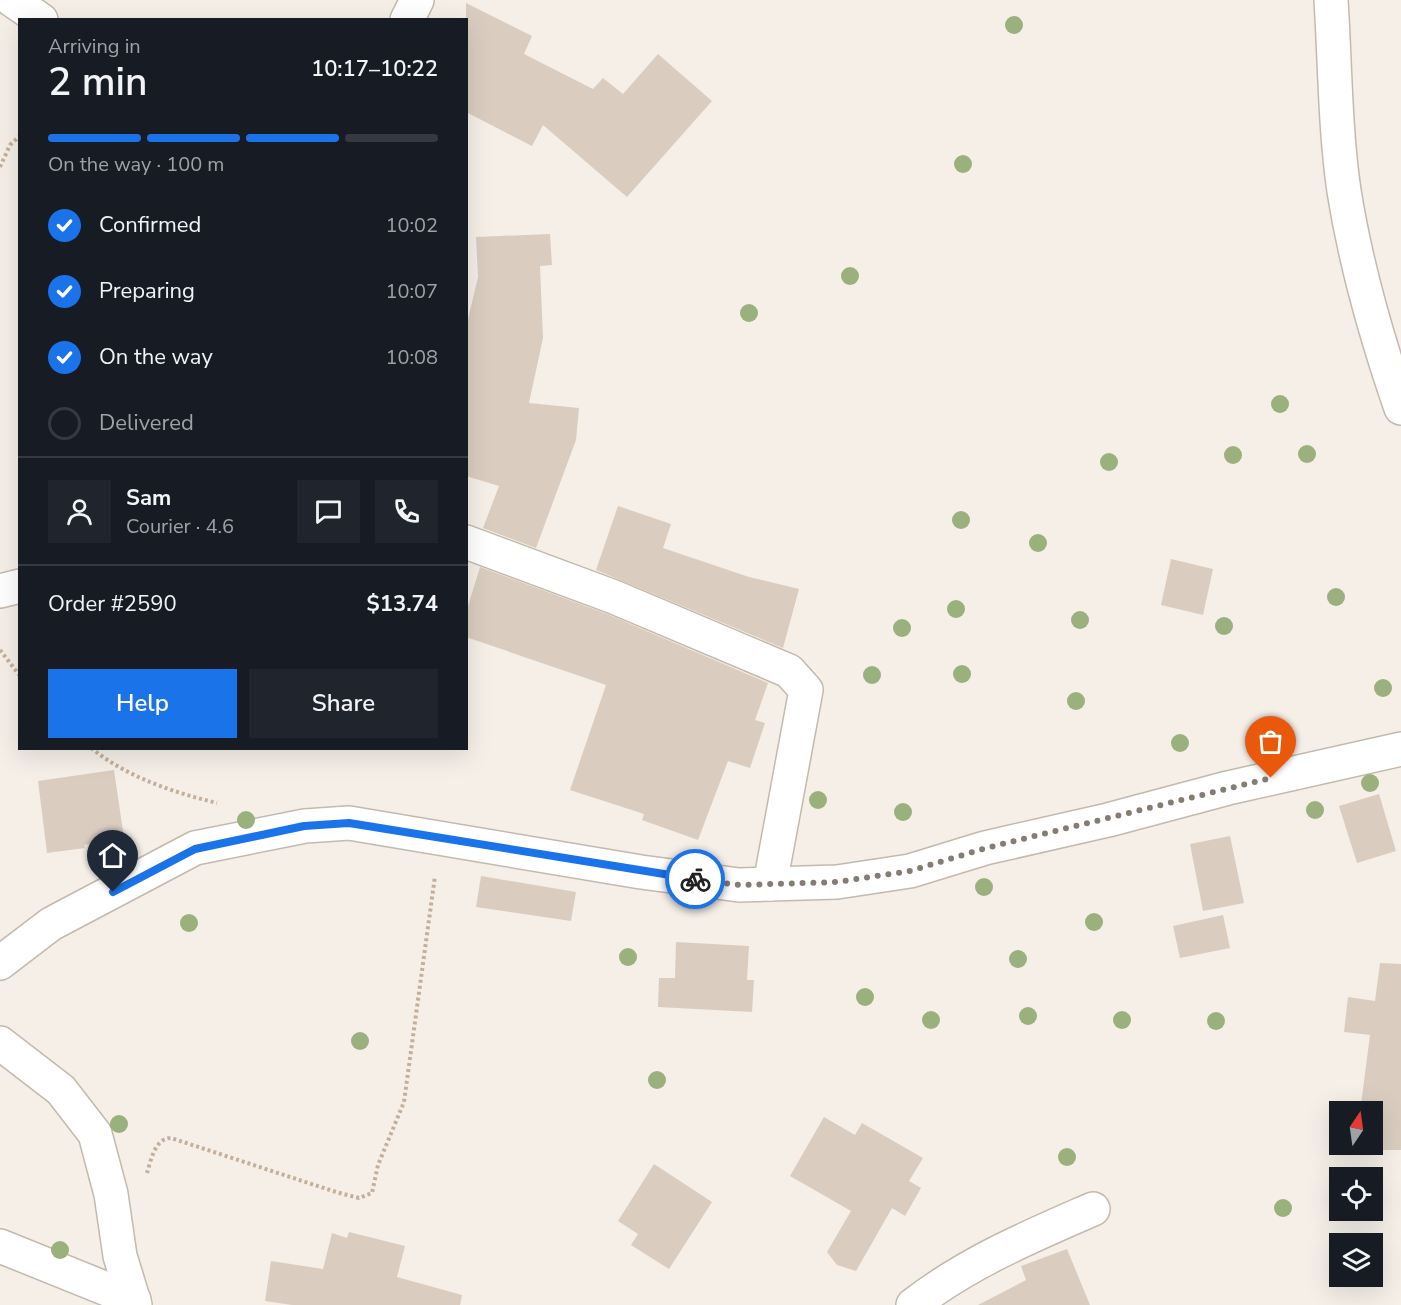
<!DOCTYPE html>
<html lang="en">
<head>
<meta charset="utf-8">
<style>
  :root { --surface:#171b24; --page:#20242c; --text:#f1f3f6; --muted:#9ea1a6; --line:#363941; --accent:#1a73e8 }
  body { margin:0; font-family:"Nunito Sans",sans-serif; background:var(--page); color:var(--text); height:100vh; display:flex; flex-direction:column; font-size:22px; white-space:nowrap }
  * { box-sizing:border-box; margin:0 }
  p { font-size:20px; color:var(--muted) }
  .icon { flex:none; width:33px; height:33px; fill:none; stroke:currentColor; stroke-width:2; stroke-linecap:round; stroke-linejoin:round }
  .map { position:relative; flex:1; overflow:hidden }
  .drawer { position:absolute; left:18px; top:18px; width:450px; height:732px; display:flex; flex-direction:column; background:var(--surface); border-radius:0px; box-shadow:0 6px 24px #0002 }
  .drawer>* { flex:none }
  .needle { width:39px; rotate:13deg }
  .tools { position:absolute; left:1329px; top:1101px; display:grid; gap:12px }
  .tools a { display:grid; place-items:center; width:54px; height:54px; border-radius:0px; background:var(--surface); box-shadow:0 6px 24px #0002; font-size:30px }
  .pin { position:absolute; display:grid; place-items:center; width:51px; height:51px; color:#fff; margin:-62px -26px; border-radius:50% 50% 50% 0; rotate:-45deg; box-shadow:0 0 6px #0007 }
  .pin .icon { rotate:45deg }
  .courier { position:absolute; display:grid; place-items:center; width:60px; height:60px; margin:-30px; border:4px solid #1a73e8; border-radius:50%; background:#fff; color:#222; box-shadow:0 2px 8px #0007 }
  .summary em { font-style:normal; font-weight:600 }
  .summary div { display:flex; flex-direction:column-reverse }
  .summary { display:flex; align-items:center; justify-content:space-between; height:102px; padding:0 30px }
  h1 { font-size:39px; font-weight:600; line-height:45px }
  .bar { display:grid; grid-template-columns:repeat(4,1fr); gap:9px 6px; align-content:center; height:72px; padding:0 30px }
  .bar i { height:8px; border-radius:4px; background:var(--line) }
  .bar .active { background:var(--accent) }
  .bar p { grid-column:span 4 }
  .line { display:flex; align-items:center; gap:15px; padding:0 30px; border-top:2px solid var(--line) }
  .line div { flex:1 }
  .round { display:grid; place-items:center; flex:none; width:63px; height:63px; border-radius:0px; background:var(--page) }
  ol { padding:0 30px; list-style:none }
  li { display:flex; align-items:center; gap:18px; height:66px }
  li p { margin-inline-start:auto }
  li .icon { padding:6px; border-radius:50%; background:var(--accent); color:#fff; stroke-width:4 }
  li:last-child { color:var(--muted) }
  li i { width:33px; height:33px; border:3px solid var(--line); border-radius:50% }
  .button { display:flex; gap:12px; margin-top:auto; padding:12px 30px }
  .button a { flex:1; height:69px; border-radius:0px; background:var(--accent); color:#fff; font-size:24px; font-weight:600; line-height:69px; text-align:center }
  .button a+a { background:var(--page); color:var(--text) }
  .map>svg:first-child { display:block }
  .building { fill:#dacdc0 }
  .lines { fill:none; stroke-linecap:round; stroke-linejoin:round }
  .minor-casing { stroke:#c4b9ad; stroke-width:36 }
  .path { stroke:#c4b09a; stroke-width:4; stroke-dasharray:3 3; stroke-linecap:butt }
  .minor { stroke:#fff; stroke-width:33 }
  .tree { fill:#9bb17d }
  .done { stroke:#857d74; stroke-width:6; stroke-dasharray:0 10.8 }
  .route { stroke:#1a73e8; stroke-width:8 }
</style>
</head>
<body>
<div class="map">
<svg width="1401" height="1305" viewBox="0 0 1401 1305">
  <rect width="100%" height="100%" fill="#f5efe8"/>
  <g class="building">
    <polygon points="466,3 532,36 524,54 593,89 603,78 623,94 658,54 712,101 627,197 543,125 532,146 466,112"/>
    <polygon points="550,234 552,265 540,266 543,338 529,403 579,408 576,440 536,548 483,528 499,486 466,476 466,328 478,277 476,237"/>
    <polygon points="618,506 671,524 663,548 749,577 799,589 783,648 596,570"/>
    <polygon points="1171,559 1213,569 1203,615 1161,605"/>
    <polygon points="480,567 607,614 768,683 755,720 765,723 750,768 728,761 698,840 642,820 644,814 570,790 606,685 466,637 466,613"/>
    <polygon points="114,770 124,838 84,845 85,848 47,853 38,781"/>
    <polygon points="1379,794 1396,851 1357,863 1339,806"/>
    <polygon points="1230,836 1244,903 1203,911 1190,844"/>
    <polygon points="481,876 576,892 571,921 476,907"/>
    <polygon points="1223,915 1230,948 1180,958 1173,926"/>
    <polygon points="676,942 749,946 747,980 754,980 752,1012 658,1007 659,978 675,978"/>
    <polygon points="1380,963 1401,964 1401,1150 1355,1150 1356,1144 1372,1144 1372,1112 1360,1112 1370,1035 1344,1032 1348,997 1375,1001"/>
    <polygon points="824,1117 855,1135 862,1123 923,1158 909,1181 921,1188 905,1216 892,1208 856,1271 837,1265 827,1252 851,1211 790,1176"/>
    <polygon points="654,1164 712,1202 669,1269 631,1245 638,1234 618,1221"/>
    <polygon points="349,1232 405,1246 397,1277 462,1295 460,1305 292,1305 265,1301 271,1261 323,1269 332,1233 347,1238"/>
    <polygon points="1067,1249 1090,1305 978,1305 1026,1280 1021,1266"/>
  </g>
  <g class="lines">
    <g class="minor-casing">
      <g id="minor">
        <polyline points="12,0 41,20"/>
        <path d="M1331,0C1335,61 1335,131 1344,191C1356,266 1376,336 1401,408"/>
        <polyline points="407,20 417,0"/>
        <polyline points="466,542 614,597 789,671 806,690 770,884"/>
        <polyline points="0,591 20,586"/>
        <polyline points="0,963 51,924 195,848 305,826 349,823 641,872 739,885 837,882 910,871 985,848 1108,820 1228,788 1401,749"/>
        <polyline points="0,1043 61,1090 95,1134 111,1194 120,1256 135,1305"/>
        <polyline points="0,1246 134,1300"/>
        <path d="M913,1305C969,1262 1029,1237 1093,1209"/>
      </g>
    </g>
    <g class="path">
      <polyline points="0,167 10,145 20,136"/>
      <polyline points="0,650 20,676"/>
      <path d="M91,748C127,777 172,792 217,803"/>
      <path d="M147,1173C151,1160 155,1138 171,1138L336,1192L359,1198L372,1193L378,1165L404,1102L435,876"/>
    </g>
    <use href="#minor" class="minor"/>
  </g>
  <g class="tree">
    <circle cx="1014" cy="25" r="9"/>
    <circle cx="963" cy="164" r="9"/>
    <circle cx="850" cy="276" r="9"/>
    <circle cx="749" cy="313" r="9"/>
    <circle cx="1280" cy="404" r="9"/>
    <circle cx="1307" cy="454" r="9"/>
    <circle cx="1233" cy="455" r="9"/>
    <circle cx="1109" cy="462" r="9"/>
    <circle cx="961" cy="520" r="9"/>
    <circle cx="1038" cy="543" r="9"/>
    <circle cx="1336" cy="597" r="9"/>
    <circle cx="956" cy="609" r="9"/>
    <circle cx="1080" cy="620" r="9"/>
    <circle cx="1224" cy="626" r="9"/>
    <circle cx="902" cy="628" r="9"/>
    <circle cx="962" cy="674" r="9"/>
    <circle cx="872" cy="675" r="9"/>
    <circle cx="1383" cy="688" r="9"/>
    <circle cx="1076" cy="701" r="9"/>
    <circle cx="1180" cy="743" r="9"/>
    <circle cx="1370" cy="783" r="9"/>
    <circle cx="818" cy="800" r="9"/>
    <circle cx="1315" cy="810" r="9"/>
    <circle cx="903" cy="812" r="9"/>
    <circle cx="246" cy="820" r="9"/>
    <circle cx="984" cy="887" r="9"/>
    <circle cx="1094" cy="922" r="9"/>
    <circle cx="189" cy="923" r="9"/>
    <circle cx="628" cy="957" r="9"/>
    <circle cx="1018" cy="959" r="9"/>
    <circle cx="865" cy="997" r="9"/>
    <circle cx="1028" cy="1016" r="9"/>
    <circle cx="931" cy="1020" r="9"/>
    <circle cx="1122" cy="1020" r="9"/>
    <circle cx="1216" cy="1021" r="9"/>
    <circle cx="360" cy="1041" r="9"/>
    <circle cx="657" cy="1080" r="9"/>
    <circle cx="119" cy="1124" r="9"/>
    <circle cx="1067" cy="1157" r="9"/>
    <circle cx="1283" cy="1208" r="9"/>
    <circle cx="60" cy="1250" r="9"/>
  </g>
  <g class="lines">
    <polyline class="done" points="695,879 739,885 837,882 910,871 986,848 1271,778"/>
    <polyline class="route" points="113,892 195,849 304,826 349,823 695,879"/>
  </g>
</svg>
<div class="tools">
<a><svg class="needle" viewBox="-14 -14 28 28"><path d="M0-13l5 13h-10z" fill="#e53935"/><path d="M0 13l5-13h-10z" fill="#9ea1a6"/></svg></a>
<a><svg class="icon" aria-label="locate" viewBox="0 0 24 24"><circle cx="12" cy="12" r="6"/><path d="M12 2v4M12 18v4M2 12h4M18 12h4"/></svg></a>
<a><svg class="icon" aria-label="layers" viewBox="0 0 24 24"><path d="M12 4l9 5-9 5-9-5zM3 14l9 5 9-5"/></svg></a>
</div>
<div class="pin" style="left:1271px;top:778px;background:#ea580c"><svg class="icon" aria-label="bag" viewBox="0 0 24 24"><path d="M5 8h14l-1 12H6zM9 8a3 3 0 0 1 6 0"/></svg></div>
<div class="pin" style="left:113px;top:892px;background:#1f2937"><svg class="icon" aria-label="home" viewBox="0 0 24 24"><path d="M3 11l9-7 9 7M6 9v11h12V9"/></svg></div>
<div class="courier" style="left:695px;top:879px"><svg class="icon" aria-label="bike" viewBox="0 0 24 24"><circle cx="6" cy="16" r="4"/><circle cx="18" cy="16" r="4"/><path d="M6 16l4-8h5l3 8M10 8l3 8H6M13 5h3"/></svg></div>
<section class="drawer">
<div class="summary"><div><h1>2 min</h1><p>Arriving in</p></div><em>10:17–10:22</em></div>
<div class="bar"><i class="active"></i><i class="active"></i><i class="active"></i><i></i><p>On the way · 100 m</p></div>
<ol>
<li><svg class="icon" aria-label="check" viewBox="0 0 24 24"><path d="M5 12l5 5 9-10"/></svg>Confirmed<p>10:02</p></li>
<li><svg class="icon" aria-label="check" viewBox="0 0 24 24"><path d="M5 12l5 5 9-10"/></svg>Preparing<p>10:07</p></li>
<li><svg class="icon" aria-label="check" viewBox="0 0 24 24"><path d="M5 12l5 5 9-10"/></svg>On the way<p>10:08</p></li>
<li><i></i>Delivered</li>
</ol>
<div class="line" style="height:108px"><a class="round"><svg class="icon" aria-label="person" viewBox="0 0 24 24"><circle cx="12" cy="8" r="4"/><path d="M4 21q1-7 8-7t8 7"/></svg></a><div><b>Sam</b><p>Courier · 4.6</p></div><a class="round"><svg class="icon" aria-label="chat" viewBox="0 0 24 24"><path d="M4 5h16v11H9l-5 4z"/></svg></a><a class="round"><svg class="icon" aria-label="phone" viewBox="0 0 24 24"><path d="M5 4h4l2 5-3 2q2 4 5 5l2-3 5 2v4C11 20 4 13 5 4z"/></svg></a></div>
<div class="line" style="height:78px"><div>Order #2590</div><b>$13.74</b></div>
<div class="button"><a>Help</a><a>Share</a></div>
</section>
</div>
</body>
</html>
